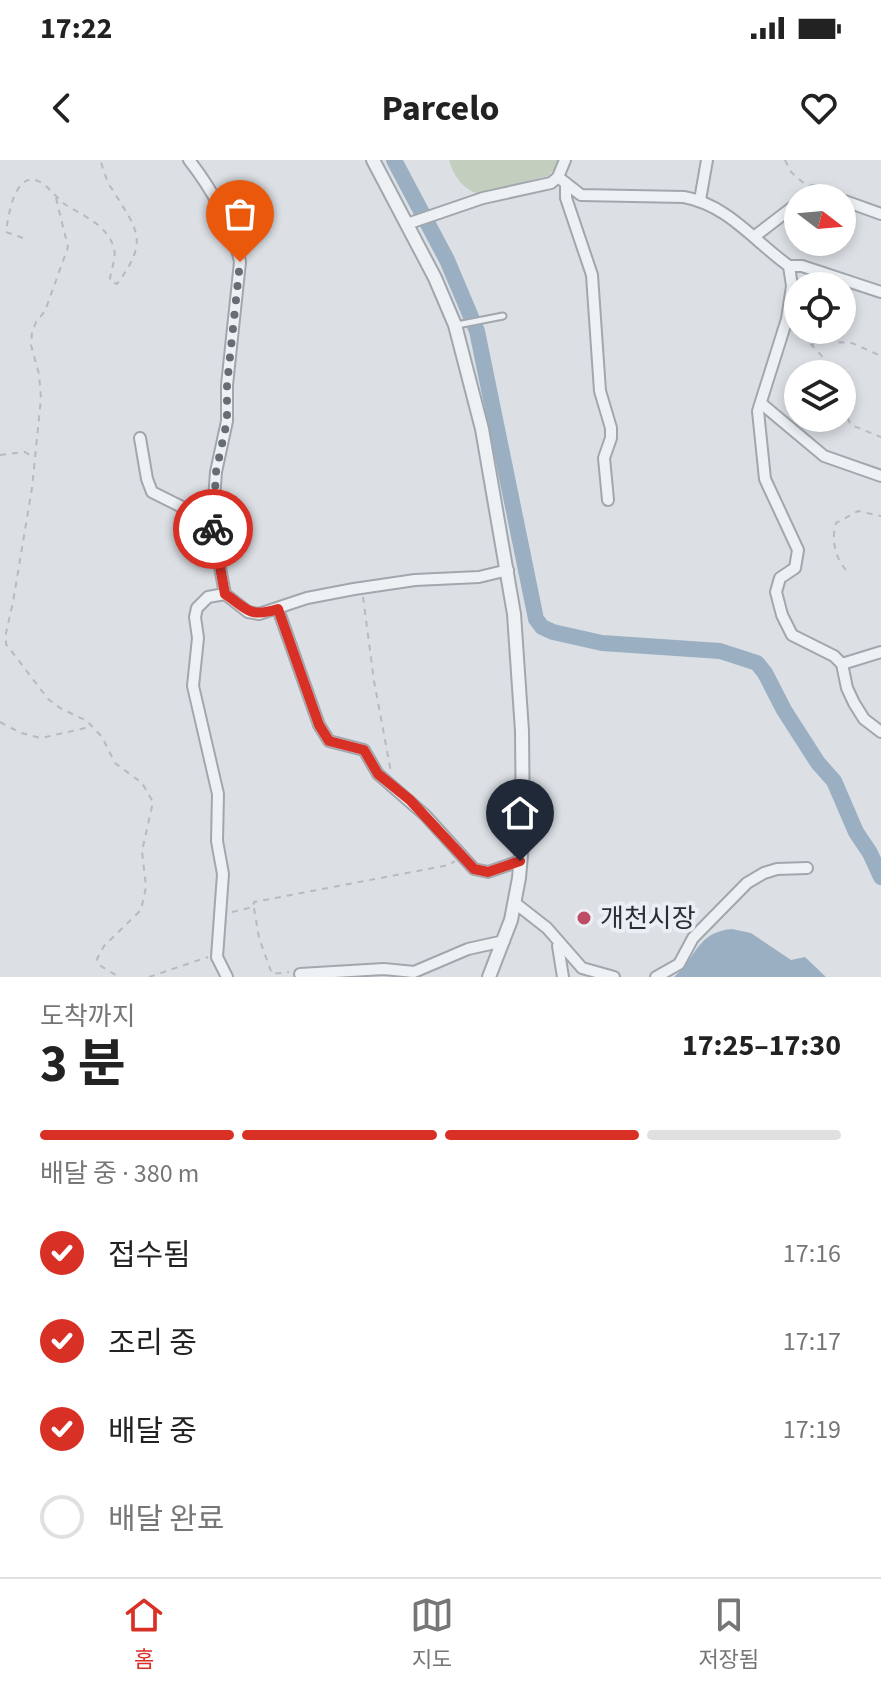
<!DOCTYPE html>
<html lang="ko">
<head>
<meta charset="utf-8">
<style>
  :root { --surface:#fff; --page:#f2f2f2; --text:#222; --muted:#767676; --line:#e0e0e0; --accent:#d93025 }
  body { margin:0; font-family:"Source Sans 3","Noto Sans KR",sans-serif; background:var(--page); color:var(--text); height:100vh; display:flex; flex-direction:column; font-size:30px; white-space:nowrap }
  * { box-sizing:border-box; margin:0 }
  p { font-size:26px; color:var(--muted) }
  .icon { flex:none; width:44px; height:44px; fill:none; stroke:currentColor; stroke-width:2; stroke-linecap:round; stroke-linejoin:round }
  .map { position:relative; height:817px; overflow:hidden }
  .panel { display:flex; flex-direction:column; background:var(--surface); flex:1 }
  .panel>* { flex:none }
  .needle { width:52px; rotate:106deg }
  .tools { position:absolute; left:784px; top:24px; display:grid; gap:16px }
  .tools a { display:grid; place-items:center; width:72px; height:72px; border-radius:50%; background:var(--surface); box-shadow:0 4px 12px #0003; font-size:40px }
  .pin { position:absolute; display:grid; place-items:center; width:68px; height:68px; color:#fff; margin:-82px -34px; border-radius:50% 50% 50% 0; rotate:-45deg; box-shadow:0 0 8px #0007 }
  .pin .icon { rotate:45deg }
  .courier { position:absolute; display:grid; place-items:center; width:80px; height:80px; margin:-40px; border:6px solid #d93025; border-radius:50%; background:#fff; color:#222; box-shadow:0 2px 10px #0007 }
  .headline em { font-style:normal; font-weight:700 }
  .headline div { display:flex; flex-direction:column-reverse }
  .headline { display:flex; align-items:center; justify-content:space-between; height:136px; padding:0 40px }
  h1 { font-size:52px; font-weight:700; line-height:60px }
  .bar { display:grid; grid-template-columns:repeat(4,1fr); gap:12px 8px; align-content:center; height:96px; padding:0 40px }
  .bar i { height:10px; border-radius:6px; background:var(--line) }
  .bar .selected { background:var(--accent) }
  .bar p { grid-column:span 4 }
  ol { padding:0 40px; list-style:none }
  li { display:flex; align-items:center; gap:24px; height:88px }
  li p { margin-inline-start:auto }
  li .icon { padding:8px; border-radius:50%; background:var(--accent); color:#fff; stroke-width:4 }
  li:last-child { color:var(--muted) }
  li i { width:44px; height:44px; border:4px solid var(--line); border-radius:50% }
  .status { display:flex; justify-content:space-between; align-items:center; height:56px; padding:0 40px; background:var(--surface); direction:ltr }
  .status svg { height:22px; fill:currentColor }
  header { display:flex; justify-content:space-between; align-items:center; height:104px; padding:0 40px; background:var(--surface); font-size:36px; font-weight:700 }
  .menu { display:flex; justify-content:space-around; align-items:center; height:112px; border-top:2px solid var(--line); background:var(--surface); font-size:22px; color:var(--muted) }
  .menu a { display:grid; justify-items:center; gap:4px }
  .menu .selected { color:var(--accent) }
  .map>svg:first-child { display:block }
  .green { fill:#c3cebe }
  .water { fill:#9ab0c2 }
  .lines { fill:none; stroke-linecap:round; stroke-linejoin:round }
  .river { stroke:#9ab0c2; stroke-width:16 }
  .service-casing { stroke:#a2a7ae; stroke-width:9 }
  .minor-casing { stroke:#a2a7ae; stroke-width:14 }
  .tertiary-casing { stroke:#a2a7ae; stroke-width:16 }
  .path { stroke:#b7bbc0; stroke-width:2; stroke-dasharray:6 6; stroke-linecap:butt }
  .service { stroke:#eef1f4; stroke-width:5 }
  .minor { stroke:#eef1f4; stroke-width:10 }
  .tertiary { stroke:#eef1f4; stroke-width:12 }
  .done { stroke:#676d75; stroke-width:8; stroke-dasharray:0 14.4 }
  .route { stroke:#d93025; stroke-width:10 }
  .poi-dot { fill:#bf4c65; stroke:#ebeff3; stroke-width:3 }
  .labels { text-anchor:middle; stroke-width:8; stroke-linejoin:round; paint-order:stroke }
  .poi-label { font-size:26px; fill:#282f39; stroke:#ebeff3; text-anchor:start }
</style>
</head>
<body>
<div class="status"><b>17:22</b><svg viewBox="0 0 49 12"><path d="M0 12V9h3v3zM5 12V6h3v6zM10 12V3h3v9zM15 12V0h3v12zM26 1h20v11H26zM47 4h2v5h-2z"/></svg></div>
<header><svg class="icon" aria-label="back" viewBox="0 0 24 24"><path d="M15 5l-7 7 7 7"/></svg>Parcelo<svg class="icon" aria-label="heart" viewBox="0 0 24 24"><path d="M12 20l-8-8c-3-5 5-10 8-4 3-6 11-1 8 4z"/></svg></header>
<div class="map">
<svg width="881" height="817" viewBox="0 0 881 817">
  <rect width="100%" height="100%" fill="#dce0e5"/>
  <path class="green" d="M449,0H562L548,16L479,34C463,30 453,15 449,0Z"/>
  <path class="water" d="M732,769L751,773L791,800L805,797L826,817H674C697,798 696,772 732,769Z"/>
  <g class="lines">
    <polyline class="river" points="394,0 447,100 477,171 536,459 542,467 553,472 602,483 720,491 757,503 765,513 784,550 818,603 834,621 856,672 870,693 881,717"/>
    <g class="service-casing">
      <polyline id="service" points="457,165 503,156"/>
    </g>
    <g class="minor-casing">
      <g id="minor">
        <path d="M189,0C211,28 233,66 240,102L227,225V261L216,312L212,365L225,434"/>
        <path d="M558,17L581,35L684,37C728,45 755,82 789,106L792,126L787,159L758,251L765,319L798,390L795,408L780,418L776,432L782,455L792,475L834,496L842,504L847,528L854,543L864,559L881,572"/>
        <polyline points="566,26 566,38 592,115 600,231 611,268 611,278 604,298 608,340"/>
        <polyline points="804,38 813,31 838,38"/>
        <polyline points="700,40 707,0"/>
        <polyline points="842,40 881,54"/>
        <polyline points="407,64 483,38 551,23 558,17 565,0"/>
        <polyline points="755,76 798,43"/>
        <polyline points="789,106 802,106 881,132"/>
        <polyline points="762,244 824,296 881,316"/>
        <polyline points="140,278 147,319 152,332 180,346 199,364 213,369"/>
        <polyline points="278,449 319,565 329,581 364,590 378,614 425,655 474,709 488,712 520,701"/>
        <polyline points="842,504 881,492"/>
        <polyline points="515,743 547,768 582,808 614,817"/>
        <polyline points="558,786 563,817"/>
        <polyline points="300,814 384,809 414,812 468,789 504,781"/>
        <polyline points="227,817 217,797 223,714 217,681 218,634 193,526 198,478 195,457 197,448 208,437 225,434 248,452 259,454 307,438 354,429 415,420 479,417 508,410"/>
        <polyline points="656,817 679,804 693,778 747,723 764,713 777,709 807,708"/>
      </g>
    </g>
    <g class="tertiary-casing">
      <polyline id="tertiary" points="373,0 435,118 455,165 482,269 514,454 522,571 523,672 519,718 511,760 489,817"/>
    </g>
    <g class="path">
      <polyline points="785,0 791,12 807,26"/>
      <polyline points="56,38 68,87 45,151 36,162 32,173 31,185 39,214 41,238 32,328 13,442 6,473 6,484 48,539 60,548 87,561 102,577 115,603 142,623 153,642 142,691 146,727 141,750 104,786 97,799 99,805 119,817"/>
      <path d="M23,78L6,72C8,58 14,11 38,21C48,25 57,39 66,45C83,56 105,64 113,85C118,98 110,109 110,121L117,124C150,80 137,70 112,29C106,21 104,10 100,0"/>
      <polyline points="794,166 831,206 830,214"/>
      <polyline points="811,186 826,173 835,182 852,183 881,196"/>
      <polyline points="842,236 849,245 848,259 851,265 881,277"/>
      <polyline points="0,295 25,292 33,297"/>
      <path d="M846,410C835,398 831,379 836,363L858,351L881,356"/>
      <polyline points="363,437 374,521 391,612"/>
      <polyline points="0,562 21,573 41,578 90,567"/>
      <polyline points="254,748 259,778 272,814 289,812"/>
      <polyline points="232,752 253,747 254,742 449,705 455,701"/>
      <polyline points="149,817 208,797"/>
    </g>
    <use href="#service" class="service"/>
    <use href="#minor" class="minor"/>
    <use href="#tertiary" class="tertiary"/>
  </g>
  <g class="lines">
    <polyline class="done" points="213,369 216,312 227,261 227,225 240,102"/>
    <path class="route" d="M213,369L225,434C248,449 248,458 278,449L319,565L329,581L364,590L378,614L410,640L474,709L488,712L520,701"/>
  </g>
  <circle class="poi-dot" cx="584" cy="758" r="8"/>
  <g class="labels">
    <g class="poi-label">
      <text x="600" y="767">개천시장</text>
    </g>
  </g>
</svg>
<div class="tools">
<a><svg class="needle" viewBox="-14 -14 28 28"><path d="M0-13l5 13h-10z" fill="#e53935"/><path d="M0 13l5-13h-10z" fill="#767676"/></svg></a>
<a><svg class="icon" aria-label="locate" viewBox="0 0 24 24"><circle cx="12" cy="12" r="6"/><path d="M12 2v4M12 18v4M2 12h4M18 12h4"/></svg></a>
<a><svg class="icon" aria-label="layers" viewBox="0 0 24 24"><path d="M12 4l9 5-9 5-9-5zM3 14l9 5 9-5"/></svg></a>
</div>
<div class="pin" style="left:240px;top:102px;background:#ea580c"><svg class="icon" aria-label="bag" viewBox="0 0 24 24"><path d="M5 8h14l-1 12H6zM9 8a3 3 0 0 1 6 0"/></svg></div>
<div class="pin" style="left:520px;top:701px;background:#1f2937"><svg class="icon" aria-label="home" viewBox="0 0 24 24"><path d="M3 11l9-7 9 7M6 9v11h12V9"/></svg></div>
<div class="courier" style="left:213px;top:369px"><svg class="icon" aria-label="bike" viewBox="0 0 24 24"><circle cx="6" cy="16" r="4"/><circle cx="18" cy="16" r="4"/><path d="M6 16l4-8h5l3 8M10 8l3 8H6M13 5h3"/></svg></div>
</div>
<section class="panel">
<div class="headline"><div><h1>3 분</h1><p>도착까지</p></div><em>17:25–17:30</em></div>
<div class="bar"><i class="selected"></i><i class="selected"></i><i class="selected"></i><i></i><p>배달 중 · 380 m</p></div>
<ol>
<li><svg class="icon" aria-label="check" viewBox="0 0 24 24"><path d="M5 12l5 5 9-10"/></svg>접수됨<p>17:16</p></li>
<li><svg class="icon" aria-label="check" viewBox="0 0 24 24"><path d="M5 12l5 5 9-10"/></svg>조리 중<p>17:17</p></li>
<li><svg class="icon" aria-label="check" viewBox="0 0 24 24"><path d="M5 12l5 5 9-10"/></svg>배달 중<p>17:19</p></li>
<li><i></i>배달 완료</li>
</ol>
</section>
<nav class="menu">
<a class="selected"><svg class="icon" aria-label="home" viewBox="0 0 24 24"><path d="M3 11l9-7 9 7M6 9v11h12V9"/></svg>홈</a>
<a><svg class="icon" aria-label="map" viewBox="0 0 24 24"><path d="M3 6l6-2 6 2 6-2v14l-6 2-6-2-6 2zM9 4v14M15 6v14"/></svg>지도</a>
<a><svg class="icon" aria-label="saved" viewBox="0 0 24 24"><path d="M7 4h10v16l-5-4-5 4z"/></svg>저장됨</a>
</nav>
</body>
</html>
